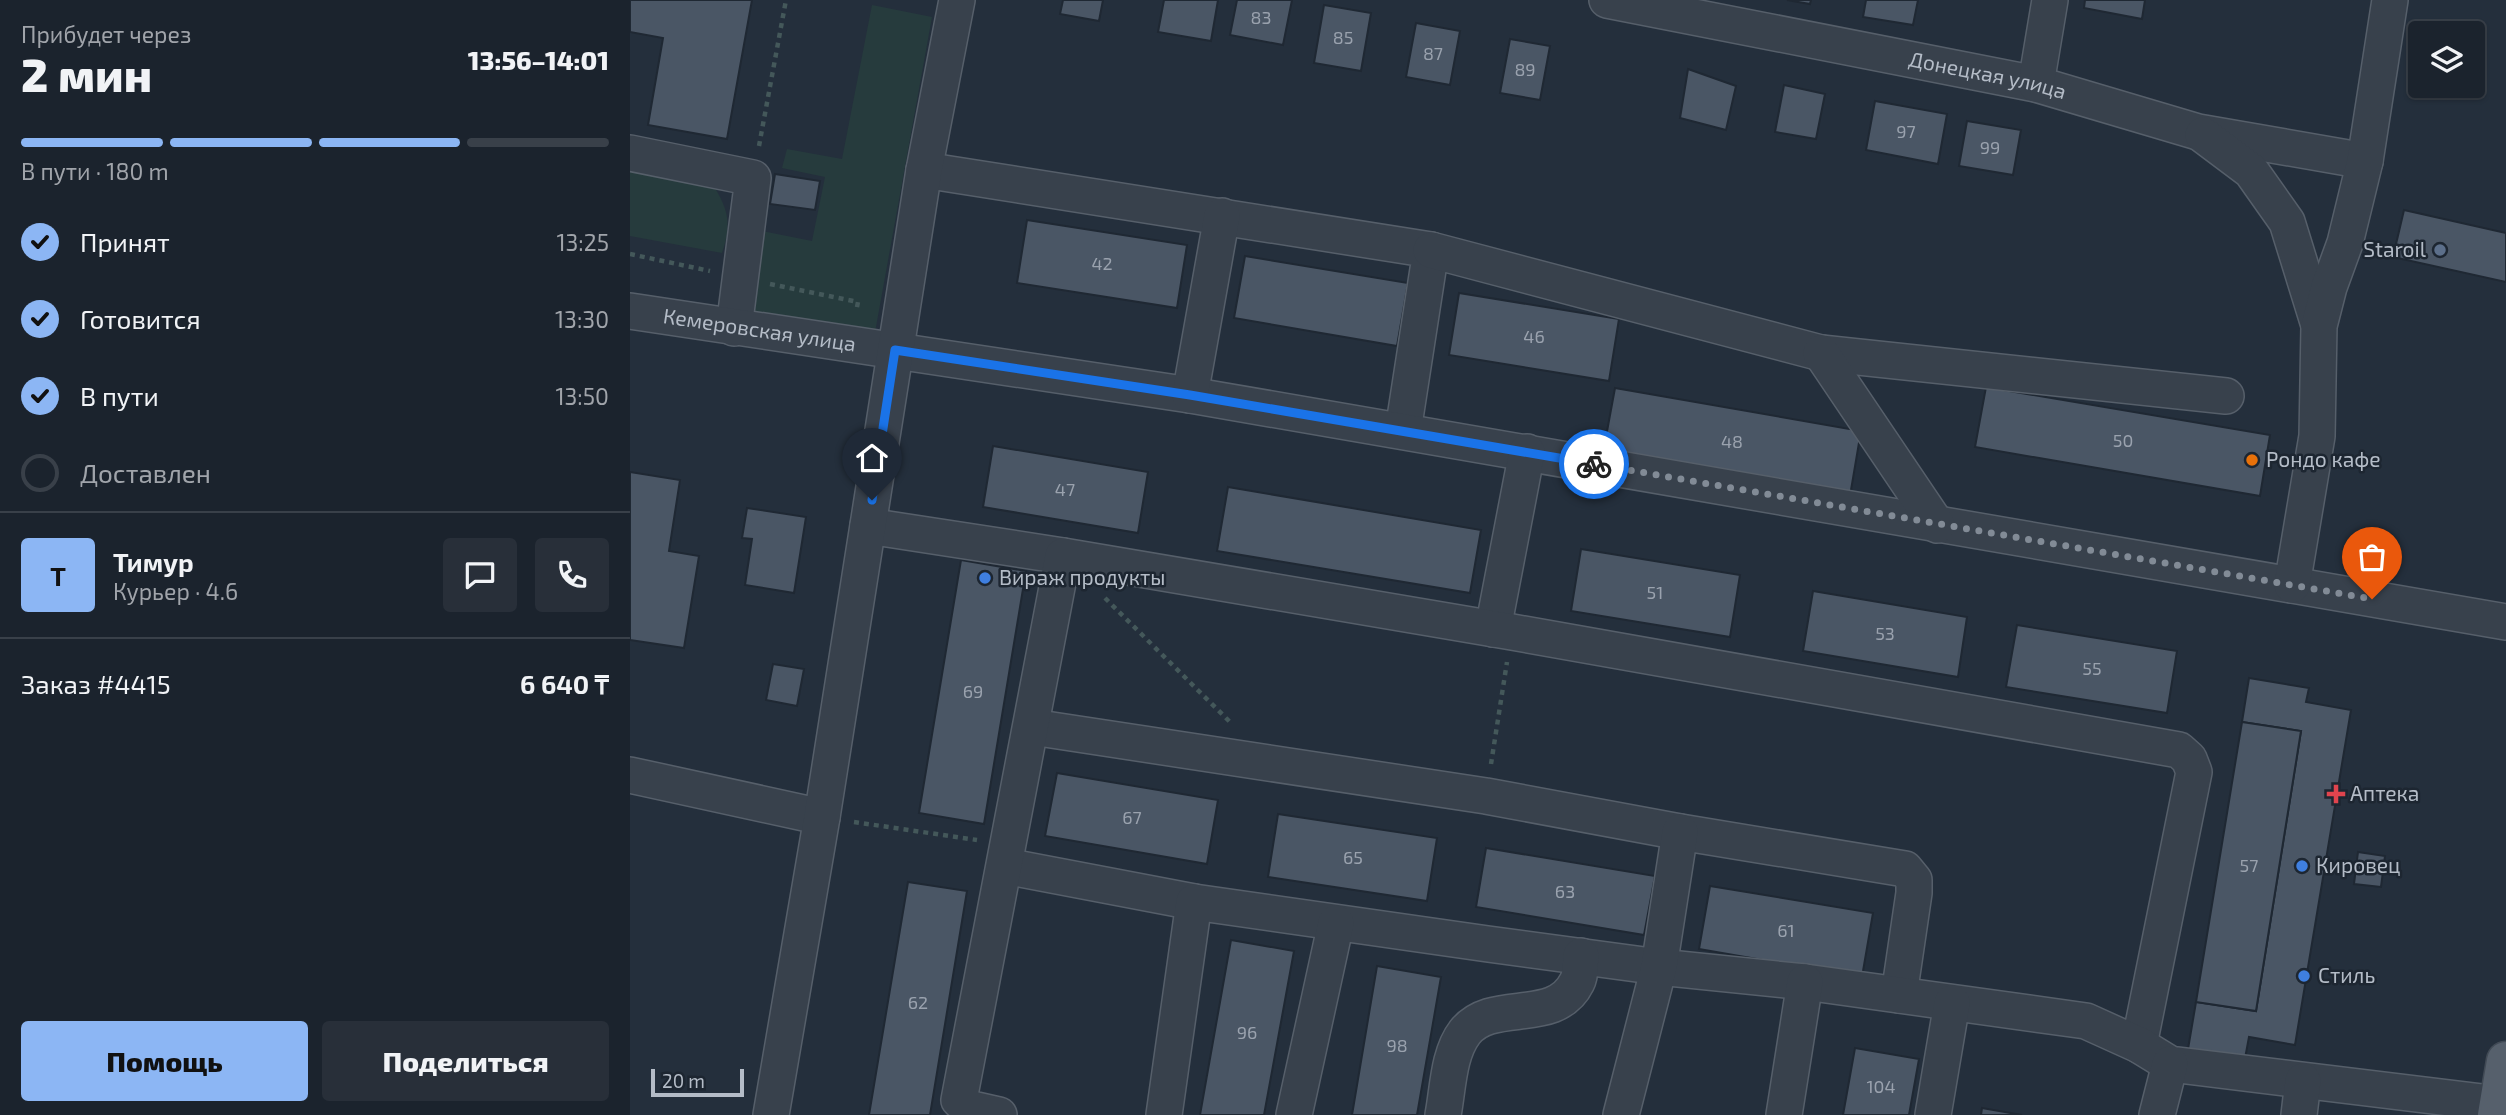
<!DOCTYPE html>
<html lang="ru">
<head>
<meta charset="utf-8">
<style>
  :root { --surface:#1b232d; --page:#282f39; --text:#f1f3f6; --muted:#a0a4aa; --line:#394049; --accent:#8cb6f4 }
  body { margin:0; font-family:"Exo 2",sans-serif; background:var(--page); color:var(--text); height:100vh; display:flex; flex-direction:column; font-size:26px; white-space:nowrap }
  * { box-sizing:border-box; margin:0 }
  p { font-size:23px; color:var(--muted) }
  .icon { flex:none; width:38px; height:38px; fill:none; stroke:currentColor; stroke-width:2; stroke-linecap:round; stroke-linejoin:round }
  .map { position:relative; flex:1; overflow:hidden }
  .details { display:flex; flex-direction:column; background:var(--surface); width:630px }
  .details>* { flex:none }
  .controls { position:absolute; left:1778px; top:21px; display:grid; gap:14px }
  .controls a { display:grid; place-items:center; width:77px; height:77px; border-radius:7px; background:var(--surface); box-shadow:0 2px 5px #0004,0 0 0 2px var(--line); font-size:35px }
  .scale { position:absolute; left:21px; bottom:18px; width:93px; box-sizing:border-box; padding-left:7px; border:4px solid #b4bcc7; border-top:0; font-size:19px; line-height:24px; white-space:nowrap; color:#b4bcc7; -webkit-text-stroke:5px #1d2631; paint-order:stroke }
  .pin { position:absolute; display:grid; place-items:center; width:60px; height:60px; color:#fff; margin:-72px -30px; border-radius:50% 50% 50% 0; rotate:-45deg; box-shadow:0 0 7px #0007 }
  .pin .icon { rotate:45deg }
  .courier { position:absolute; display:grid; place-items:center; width:70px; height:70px; margin:-35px; border:5px solid #1a73e8; border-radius:50%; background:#fff; color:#222; box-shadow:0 2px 9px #0007 }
  .overview em { font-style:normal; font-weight:800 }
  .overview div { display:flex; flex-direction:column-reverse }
  .overview { display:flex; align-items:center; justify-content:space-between; height:119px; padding:0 21px }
  h1 { font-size:46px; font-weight:800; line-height:52px }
  .bar { display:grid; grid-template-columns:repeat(4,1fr); gap:10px 7px; align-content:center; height:84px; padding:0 21px }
  .bar i { height:9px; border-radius:5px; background:var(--line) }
  .bar .active { background:var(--accent) }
  .bar p { grid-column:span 4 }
  .line { display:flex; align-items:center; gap:18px; padding:0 21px; border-top:2px solid var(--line) }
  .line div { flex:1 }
  .round { display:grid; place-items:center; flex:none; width:74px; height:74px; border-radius:7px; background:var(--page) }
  ol { padding:0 21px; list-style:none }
  li { display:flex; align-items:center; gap:21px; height:77px }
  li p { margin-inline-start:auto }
  li .icon { padding:7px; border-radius:50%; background:var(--accent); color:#111; stroke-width:4 }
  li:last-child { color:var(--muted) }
  li i { width:38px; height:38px; border:4px solid var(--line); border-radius:50% }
  .cta { display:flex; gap:14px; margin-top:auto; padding:14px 21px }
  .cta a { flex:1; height:80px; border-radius:7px; background:var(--accent); color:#111; font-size:28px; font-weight:800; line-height:80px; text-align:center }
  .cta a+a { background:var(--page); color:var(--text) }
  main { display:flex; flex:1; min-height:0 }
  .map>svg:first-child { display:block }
  .green { fill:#263b3d }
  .building { fill:#4a5665; stroke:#1f2833; stroke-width:2 }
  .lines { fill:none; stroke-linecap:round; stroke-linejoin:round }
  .minor-casing { stroke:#565f6a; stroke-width:38 }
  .major-casing { stroke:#414a55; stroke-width:41 }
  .path { stroke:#44585a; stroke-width:4.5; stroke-dasharray:5 5; stroke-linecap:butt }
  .minor { stroke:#38414c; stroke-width:35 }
  .major { stroke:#56606c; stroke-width:38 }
  .done { stroke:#828b96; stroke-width:7; stroke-dasharray:0 12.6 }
  .route { stroke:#1a73e8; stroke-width:9 }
  .service-dot { fill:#5c6f8a; stroke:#1d2631; stroke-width:2.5 }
  .food-dot { fill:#e8710a; stroke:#1d2631; stroke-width:2.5 }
  .shop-dot { fill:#3f7fe0; stroke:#1d2631; stroke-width:2.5 }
  .health-dot { fill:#e0444e; stroke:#1d2631; stroke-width:2.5 }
  .labels { text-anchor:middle; stroke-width:5; stroke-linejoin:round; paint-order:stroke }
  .number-label { font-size:18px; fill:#9aa2ae }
  .street-label { font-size:21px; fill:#b4bcc7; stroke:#1d2631 }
  .poi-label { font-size:21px; fill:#b4bcc7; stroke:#1d2631; text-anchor:start }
</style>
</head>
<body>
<main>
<section class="details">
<div class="overview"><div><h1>2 мин</h1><p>Прибудет через</p></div><em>13:56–14:01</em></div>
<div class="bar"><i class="active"></i><i class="active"></i><i class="active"></i><i></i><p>В пути · 180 m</p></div>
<ol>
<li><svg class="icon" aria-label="check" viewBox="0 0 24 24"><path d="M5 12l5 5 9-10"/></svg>Принят<p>13:25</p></li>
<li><svg class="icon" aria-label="check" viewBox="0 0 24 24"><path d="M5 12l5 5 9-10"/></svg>Готовится<p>13:30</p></li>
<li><svg class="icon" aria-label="check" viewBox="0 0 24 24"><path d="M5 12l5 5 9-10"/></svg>В пути<p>13:50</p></li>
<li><i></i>Доставлен</li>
</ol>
<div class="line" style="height:126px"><b class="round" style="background:var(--accent);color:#111">Т</b><div><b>Тимур</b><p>Курьер · 4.6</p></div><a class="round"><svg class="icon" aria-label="chat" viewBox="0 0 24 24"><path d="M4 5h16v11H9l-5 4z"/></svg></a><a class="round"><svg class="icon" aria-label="phone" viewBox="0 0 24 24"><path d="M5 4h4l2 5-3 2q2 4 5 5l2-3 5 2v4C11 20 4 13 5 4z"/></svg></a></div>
<div class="line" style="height:91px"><div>Заказ #4415</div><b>6 640 ₸</b></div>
<div class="cta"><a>Помощь</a><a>Поделиться</a></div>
</section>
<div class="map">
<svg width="1876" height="1115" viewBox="0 0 1876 1115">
  <rect width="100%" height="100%" fill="#242f3c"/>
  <g class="green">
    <polygon points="242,5 302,17 244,338 117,311 127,230 182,241 195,177 152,168 157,149 212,159"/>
    <path d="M0,165L80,180C97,207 103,221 92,253L0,236Z"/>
  </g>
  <g class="building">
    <polygon points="0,0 122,0 97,139 18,125 33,38 0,32"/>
    <polygon points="433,0 473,0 469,21 430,14"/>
    <polygon points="534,0 588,0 581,41 528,32"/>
    <polygon points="607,0 662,0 653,45 600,35"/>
    <polygon points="1157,0 1181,0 1180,4"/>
    <polygon points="1236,0 1288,0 1283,25 1233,17"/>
    <polygon points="1455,0 1515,0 1512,19 1454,8"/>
    <polygon points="694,5 741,13 731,71 684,63"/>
    <polygon points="786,23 830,31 820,85 776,77"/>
    <polygon points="880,39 920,46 910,100 870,93"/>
    <polygon points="1058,69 1106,86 1096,130 1050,118"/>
    <polygon points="1154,85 1195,94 1186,139 1145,132"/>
    <polygon points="1245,101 1317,114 1308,164 1236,150"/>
    <polygon points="1337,121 1391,130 1383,175 1329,166"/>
    <polygon points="145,174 190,181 185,210 140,204"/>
    <polygon points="1774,210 1876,233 1876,282 1763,257"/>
    <polygon points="397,220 557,245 547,308 387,283"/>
    <polygon points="615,256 778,283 767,346 604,318"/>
    <polygon points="829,293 989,319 979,381 819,355"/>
    <polygon points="1356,387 1640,435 1630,496 1345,447"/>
    <polygon points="985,388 1231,431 1220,496 973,453"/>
    <polygon points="363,446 518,472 508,533 353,507"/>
    <polygon points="0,472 50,480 39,551 69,556 54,648 0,640"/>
    <polygon points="598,487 851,530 840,593 587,551"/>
    <polygon points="117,508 176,517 164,593 115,585 122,539 112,538"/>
    <polygon points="951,549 1110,575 1100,637 941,611"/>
    <polygon points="331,560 396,571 354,824 289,813"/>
    <polygon points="1183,591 1337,617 1328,677 1173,651"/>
    <polygon points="1387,625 1547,651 1537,713 1376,687"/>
    <polygon points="143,664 174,669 167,706 136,700"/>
    <polygon points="1619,678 1679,688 1676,702 1721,710 1665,1045 1619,1037 1614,1064 1557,1055 1566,1002 1626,1011 1671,731 1612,722"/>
    <polygon points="1612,722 1671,731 1626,1011 1566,1002"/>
    <polygon points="427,773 588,800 577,864 415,836"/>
    <polygon points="648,814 807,838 797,901 638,877"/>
    <polygon points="856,848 1025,876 1014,935 846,907"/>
    <polygon points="1728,852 1755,856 1751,887 1724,884"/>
    <polygon points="278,882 337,891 300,1115 239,1115"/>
    <polygon points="1080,886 1243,913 1232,977 1069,949"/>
    <polygon points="601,940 664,951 634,1115 570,1115"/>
    <polygon points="747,966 811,977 787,1115 722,1115"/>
    <polygon points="1225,1048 1289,1059 1279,1115 1213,1115"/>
    <polygon points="1352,1108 1392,1115 1351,1115"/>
  </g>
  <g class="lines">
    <g class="minor-casing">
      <g id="minor">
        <path id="s1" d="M977,0L1406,84L1568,132L1735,161"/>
        <polyline points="1406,84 1420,0"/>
        <polyline points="1573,135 1621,171 1657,222 1688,322"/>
        <polyline points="0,153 123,178 104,328"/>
        <polyline points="294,170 801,250 773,431"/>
        <polyline points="801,250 1191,353 1596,396"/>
        <path id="s2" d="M0,311L560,395L1876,622"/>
        <polyline points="1191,353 1307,525"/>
        <polyline points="560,395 592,216"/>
        <polyline points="238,526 433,556"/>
        <polyline points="1662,585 1687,436 1689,326 1699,287 1715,243 1735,161 1760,0"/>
        <polyline points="863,629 897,452"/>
        <polyline points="402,727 856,796 1050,832 1275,869 1284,880 1284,893 1269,995"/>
        <polyline points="0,775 192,817"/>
        <polyline points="375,866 564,902"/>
        <polyline points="141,1115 192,817 294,170 327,0"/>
        <polyline points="369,1115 338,1108 329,1100 433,556 882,632 1549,750 1559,759 1564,772 1509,1045"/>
        <polyline points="534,1115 564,902 858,944 1029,967 1175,982 1456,1021 1509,1045 1540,1064 1869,1104"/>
        <polyline points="664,1115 706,923"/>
        <path d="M813,1115C818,1089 818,1054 835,1032C863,997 925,1027 947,982C951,975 950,964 951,956"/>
        <polyline points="991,1115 1029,967 1050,832"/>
        <polyline points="1154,1115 1175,982"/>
        <polyline points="1303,1115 1322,1003"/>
        <polyline points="1527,1115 1540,1064"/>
        <polyline points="1669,1115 1673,1081"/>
      </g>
    </g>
    <g class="major-casing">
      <polyline id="major" points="1867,1115 1876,1061"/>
    </g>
    <g class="path">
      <polyline points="129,146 156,0"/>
      <polyline points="0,254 80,271"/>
      <polyline points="140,284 228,302 226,312"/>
      <polyline points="475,598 600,722"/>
      <polyline points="861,764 877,662"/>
      <polyline points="224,822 347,840"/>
    </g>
    <use href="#minor" class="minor"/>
    <use href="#major" class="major"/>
  </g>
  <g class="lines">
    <polyline class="done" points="964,464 1742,599"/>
    <polyline class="route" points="242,500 265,350 560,395 964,464"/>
  </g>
  <circle class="service-dot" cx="1810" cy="250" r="7"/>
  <circle class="food-dot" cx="1622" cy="460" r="7"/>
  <g class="shop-dot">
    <circle cx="355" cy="578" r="7"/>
    <circle cx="1672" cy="866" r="7"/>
    <circle cx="1674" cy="976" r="7"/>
  </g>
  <path class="health-dot" d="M1702.5 783.5h7v7h7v7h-7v7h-7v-7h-7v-7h7z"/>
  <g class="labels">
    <g class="number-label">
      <text x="631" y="24">83</text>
      <text x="713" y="44">85</text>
      <text x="803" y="60">87</text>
      <text x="895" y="76">89</text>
      <text x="1276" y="138">97</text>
      <text x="1360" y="154">99</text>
      <text x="472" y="270">42</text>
      <text x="904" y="343">46</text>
      <text x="1493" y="447">50</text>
      <text x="1102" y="448">48</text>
      <text x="435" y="496">47</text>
      <text x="1025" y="599">51</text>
      <text x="1255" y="640">53</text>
      <text x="1462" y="675">55</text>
      <text x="343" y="698">69</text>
      <text x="502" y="824">67</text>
      <text x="723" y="864">65</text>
      <text x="1619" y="872">57</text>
      <text x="935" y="898">63</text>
      <text x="1156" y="937">61</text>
      <text x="288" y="1009">62</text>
      <text x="617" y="1039">96</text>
      <text x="767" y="1052">98</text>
      <text x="1251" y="1093">104</text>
    </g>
    <g class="street-label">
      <text dy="7" stroke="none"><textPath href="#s1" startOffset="388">Донецкая улица</textPath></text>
      <text dy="7" stroke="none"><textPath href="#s2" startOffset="131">Кемеровская улица</textPath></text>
    </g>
    <g class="poi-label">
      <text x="1796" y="257" text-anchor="end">Staroil</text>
      <text x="1636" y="467">Рондо кафе</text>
      <text x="369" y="585">Вираж продукты</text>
      <text x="1720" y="801">Аптека</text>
      <text x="1686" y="873">Кировец</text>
      <text x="1688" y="983">Стиль</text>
    </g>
  </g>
</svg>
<div class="controls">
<a><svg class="icon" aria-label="layers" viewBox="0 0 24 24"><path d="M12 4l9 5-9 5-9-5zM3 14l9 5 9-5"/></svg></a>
</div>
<div class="scale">20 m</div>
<div class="pin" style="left:1742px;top:599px;background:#ea580c"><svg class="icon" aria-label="bag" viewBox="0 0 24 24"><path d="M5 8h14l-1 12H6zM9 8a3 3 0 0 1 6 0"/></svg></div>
<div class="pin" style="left:242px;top:500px;background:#1f2937"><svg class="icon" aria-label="home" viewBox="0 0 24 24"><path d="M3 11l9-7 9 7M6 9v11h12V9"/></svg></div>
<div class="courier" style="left:964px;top:464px"><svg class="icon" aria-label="bike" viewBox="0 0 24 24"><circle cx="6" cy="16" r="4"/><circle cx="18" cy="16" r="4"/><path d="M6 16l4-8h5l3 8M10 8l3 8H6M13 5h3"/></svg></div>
</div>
</main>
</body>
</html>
